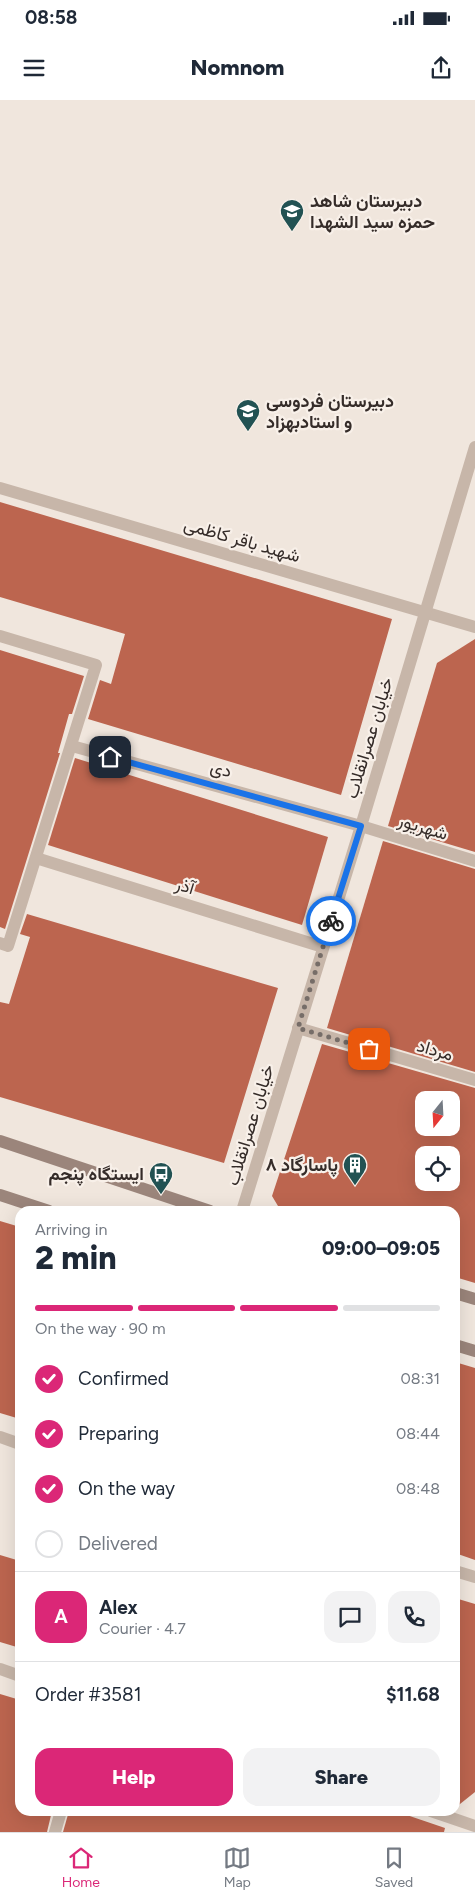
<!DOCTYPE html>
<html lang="en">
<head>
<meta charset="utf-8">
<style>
  :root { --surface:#fff; --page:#f2f2f3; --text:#1f2937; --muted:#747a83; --line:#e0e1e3; --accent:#db2777 }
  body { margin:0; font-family:Figtree,Vazirmatn,sans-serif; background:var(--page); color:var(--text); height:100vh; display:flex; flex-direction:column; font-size:19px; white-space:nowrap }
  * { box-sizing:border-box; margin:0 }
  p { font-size:16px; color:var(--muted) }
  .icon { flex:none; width:28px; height:28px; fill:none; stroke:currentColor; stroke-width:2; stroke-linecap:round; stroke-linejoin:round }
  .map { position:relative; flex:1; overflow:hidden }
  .details { position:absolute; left:15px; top:1106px; width:445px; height:610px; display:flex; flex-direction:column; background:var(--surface); border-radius:15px; box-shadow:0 5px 20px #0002 }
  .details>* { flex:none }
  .needle { width:32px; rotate:198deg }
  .buttons { position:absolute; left:415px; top:991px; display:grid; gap:10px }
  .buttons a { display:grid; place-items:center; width:45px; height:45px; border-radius:10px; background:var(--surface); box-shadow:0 5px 20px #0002; font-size:25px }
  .pin { position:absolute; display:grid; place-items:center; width:42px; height:42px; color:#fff; margin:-21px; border-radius:10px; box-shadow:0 2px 8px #0006 }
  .courier { position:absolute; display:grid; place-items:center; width:50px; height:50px; margin:-25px; border:4px solid #1a73e8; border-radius:50%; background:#fff; color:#222; box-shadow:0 1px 6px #0007 }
  .summary em { font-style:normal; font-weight:800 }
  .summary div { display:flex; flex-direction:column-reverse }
  .summary { display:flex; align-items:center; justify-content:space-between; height:85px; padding:0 20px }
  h1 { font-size:32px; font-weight:800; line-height:38px }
  .bar { display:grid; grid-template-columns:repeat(4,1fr); gap:8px 5px; align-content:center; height:60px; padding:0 20px }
  .bar i { height:6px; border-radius:4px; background:var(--line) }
  .bar .active { background:var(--accent) }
  .bar p { grid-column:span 4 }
  .line { display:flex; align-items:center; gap:12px; padding:0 20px; border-top:1px solid var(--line) }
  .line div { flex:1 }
  .round { display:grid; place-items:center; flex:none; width:52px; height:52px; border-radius:15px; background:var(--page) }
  ol { padding:0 20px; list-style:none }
  li { display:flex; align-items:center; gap:15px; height:55px }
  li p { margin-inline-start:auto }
  li .icon { padding:5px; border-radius:50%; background:var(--accent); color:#fff; stroke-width:4 }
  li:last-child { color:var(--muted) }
  li i { width:28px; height:28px; border:2px solid var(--line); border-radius:50% }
  .primary-button { display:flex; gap:10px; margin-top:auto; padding:10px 20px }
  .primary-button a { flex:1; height:58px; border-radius:15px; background:var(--accent); color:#fff; font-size:20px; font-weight:800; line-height:58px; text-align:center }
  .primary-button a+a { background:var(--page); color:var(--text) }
  .status { display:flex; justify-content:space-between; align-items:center; height:35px; padding:0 25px; background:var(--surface); direction:ltr }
  .status svg { height:14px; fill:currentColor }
  header { display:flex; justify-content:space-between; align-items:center; height:65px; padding:0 20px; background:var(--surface); font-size:22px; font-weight:800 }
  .tab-bar { display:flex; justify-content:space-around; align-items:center; height:70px; border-top:1px solid var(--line); background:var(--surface); font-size:14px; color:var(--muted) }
  .tab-bar a { display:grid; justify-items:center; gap:2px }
  .tab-bar .active { color:var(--accent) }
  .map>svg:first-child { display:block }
  .building { fill:#bc654f; fill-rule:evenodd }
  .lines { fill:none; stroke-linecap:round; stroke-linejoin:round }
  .minor { stroke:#c7b6a9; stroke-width:12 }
  .secondary { stroke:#9b857b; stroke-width:12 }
  .done { stroke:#766d68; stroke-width:5; stroke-dasharray:0 9 }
  .route { stroke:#1a73e8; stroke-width:6 }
  .labels { text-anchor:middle; stroke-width:4.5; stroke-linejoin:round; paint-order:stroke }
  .poi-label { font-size:18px; font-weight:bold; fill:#352c29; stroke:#f8f0e9; text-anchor:start }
  .street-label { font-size:18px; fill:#352c29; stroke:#f8f0e9 }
</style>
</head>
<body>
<div class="status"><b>08:58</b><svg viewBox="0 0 49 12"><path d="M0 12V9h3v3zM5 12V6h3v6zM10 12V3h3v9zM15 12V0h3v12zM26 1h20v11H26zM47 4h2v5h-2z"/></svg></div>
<header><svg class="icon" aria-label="menu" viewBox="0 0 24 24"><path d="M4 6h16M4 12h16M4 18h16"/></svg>Nomnom<svg class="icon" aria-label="share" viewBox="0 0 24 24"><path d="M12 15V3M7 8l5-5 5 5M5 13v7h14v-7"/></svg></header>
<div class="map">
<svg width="475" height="1732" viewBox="0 0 475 1732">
  <rect width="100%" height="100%" fill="#f0e6dd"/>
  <g class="building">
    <polygon points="0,402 392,519 341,695 88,619 100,580 111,584 125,534 0,497"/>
    <polygon points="475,539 475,752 388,726 437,563"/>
    <polygon points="0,550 84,576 72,614 69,614 58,653 60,653 5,829 0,827"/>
    <polygon points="75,658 328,737 302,825 48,745"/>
    <polygon points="383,741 475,769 475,972 327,928"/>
    <polygon points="27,814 278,888 224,1063 0,997 0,902 9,904 30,837 20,834"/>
    <path d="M322,944L475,988V1183L455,1177V1111H281L272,1096ZM424,1000H451V1028H424ZM424,1055H451V1082H424Z"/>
    <polygon points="0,1121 20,1127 20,1319 0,1313"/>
    <polygon points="455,1262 475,1268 475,1460 455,1453"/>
    <polygon points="0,1455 20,1461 20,1548 0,1542"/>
    <polygon points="455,1498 475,1504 475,1692 455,1708"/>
    <polygon points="0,1594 20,1600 20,1711 52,1711 47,1732 0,1732"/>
    <polygon points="69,1711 395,1711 445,1728 444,1732 63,1732"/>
  </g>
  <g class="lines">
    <g class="minor">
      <polyline points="0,388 475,527"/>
      <polyline points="0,536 96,565 8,846 0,843"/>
      <polyline points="72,646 361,726 475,761"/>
      <polyline points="36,758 323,847"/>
      <polyline points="298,928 475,980"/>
      <polyline points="242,1111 361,726 475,347"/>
      <polyline points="0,1337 20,1344"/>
      <polyline points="455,1471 475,1477"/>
      <polyline points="0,1569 20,1576"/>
      <polyline points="431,1711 475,1726"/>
      <polyline points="55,1732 61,1711"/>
    </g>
    <g class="secondary">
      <polyline points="0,1041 210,1111"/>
      <polyline points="0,1095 49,1111"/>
      <polyline points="455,1193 475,1199"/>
      <polyline points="455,1245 475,1251"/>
    </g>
  </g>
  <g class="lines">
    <polyline class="done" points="331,821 298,928 369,949"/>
    <polyline class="route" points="110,657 361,726 331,821"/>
  </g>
  <defs>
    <g id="school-pin" transform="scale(1.25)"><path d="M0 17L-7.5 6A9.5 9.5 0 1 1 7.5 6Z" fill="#225253" stroke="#f8f0e9"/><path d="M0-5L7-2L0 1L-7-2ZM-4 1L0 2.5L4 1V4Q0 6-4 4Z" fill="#fff"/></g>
    <g id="building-pin" transform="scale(1.25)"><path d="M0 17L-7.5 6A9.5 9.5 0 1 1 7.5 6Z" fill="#225253" stroke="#f8f0e9"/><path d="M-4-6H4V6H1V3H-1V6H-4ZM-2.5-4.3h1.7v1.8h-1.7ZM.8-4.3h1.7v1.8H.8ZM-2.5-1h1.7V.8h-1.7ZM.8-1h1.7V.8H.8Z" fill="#fff"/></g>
    <g id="bus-pin" transform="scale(1.25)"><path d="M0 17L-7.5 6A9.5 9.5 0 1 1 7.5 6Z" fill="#225253" stroke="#f8f0e9"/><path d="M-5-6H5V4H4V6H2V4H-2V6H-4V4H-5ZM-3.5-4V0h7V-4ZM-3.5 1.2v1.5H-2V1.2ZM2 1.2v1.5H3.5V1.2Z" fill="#fff"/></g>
  </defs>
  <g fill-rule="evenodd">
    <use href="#school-pin" x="292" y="111"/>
    <use href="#school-pin" x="248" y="311"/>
    <use href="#building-pin" x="355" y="1065"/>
    <use href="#bus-pin" x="161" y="1074"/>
  </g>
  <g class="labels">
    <g class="poi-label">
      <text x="310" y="107">دبیرستان شاهد<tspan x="310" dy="21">حمزه سید الشهدا</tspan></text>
      <text x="266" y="307">دبیرستان فردوسی<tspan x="266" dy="21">و استادبهزاد</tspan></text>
      <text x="338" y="1071" text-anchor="end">پاسارگاد ۸</text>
      <text x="144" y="1080" text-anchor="end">ایستگاه پنجم</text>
    </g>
    <g class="street-label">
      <text transform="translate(242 440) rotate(16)" y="6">شهید باقر کاظمی</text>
      <text transform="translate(369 638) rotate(-73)" y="6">خیابان عصرانقلاب</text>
      <text transform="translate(221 669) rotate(15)" y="6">دی</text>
      <text transform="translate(423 727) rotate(17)" y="6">شهریور</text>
      <text transform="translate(185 786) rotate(17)" y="6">آذر</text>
      <text transform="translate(435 950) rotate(16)" y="6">مرداد</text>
      <text transform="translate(250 1025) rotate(-73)" y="6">خیابان عصرانقلاب</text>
    </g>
  </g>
</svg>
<div class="buttons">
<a><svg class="needle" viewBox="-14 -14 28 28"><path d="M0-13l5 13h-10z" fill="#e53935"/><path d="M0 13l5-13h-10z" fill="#747a83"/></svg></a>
<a><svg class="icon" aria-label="locate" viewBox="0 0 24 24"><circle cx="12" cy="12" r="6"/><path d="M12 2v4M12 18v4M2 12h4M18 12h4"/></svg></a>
</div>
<div class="pin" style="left:369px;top:949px;background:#ea580c"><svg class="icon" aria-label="bag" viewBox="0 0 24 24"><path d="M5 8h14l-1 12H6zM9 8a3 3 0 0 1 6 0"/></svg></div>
<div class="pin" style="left:110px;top:657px;background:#1f2937"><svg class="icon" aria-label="home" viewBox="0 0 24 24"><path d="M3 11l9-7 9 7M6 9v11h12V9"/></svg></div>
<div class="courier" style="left:331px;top:821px"><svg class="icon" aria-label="bike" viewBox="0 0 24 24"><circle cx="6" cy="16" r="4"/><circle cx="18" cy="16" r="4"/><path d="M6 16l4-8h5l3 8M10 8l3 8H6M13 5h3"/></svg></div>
<section class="details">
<div class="summary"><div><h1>2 min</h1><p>Arriving in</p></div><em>09:00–09:05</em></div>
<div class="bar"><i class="active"></i><i class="active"></i><i class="active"></i><i></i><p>On the way · 90 m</p></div>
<ol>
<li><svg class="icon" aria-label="check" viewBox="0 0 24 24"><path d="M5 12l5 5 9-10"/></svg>Confirmed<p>08:31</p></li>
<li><svg class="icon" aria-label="check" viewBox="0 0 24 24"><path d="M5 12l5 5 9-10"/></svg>Preparing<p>08:44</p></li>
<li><svg class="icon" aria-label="check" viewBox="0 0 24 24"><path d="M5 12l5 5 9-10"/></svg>On the way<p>08:48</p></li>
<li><i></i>Delivered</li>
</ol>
<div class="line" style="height:90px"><b class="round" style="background:var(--accent);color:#fff">A</b><div><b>Alex</b><p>Courier · 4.7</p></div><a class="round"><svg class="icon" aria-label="chat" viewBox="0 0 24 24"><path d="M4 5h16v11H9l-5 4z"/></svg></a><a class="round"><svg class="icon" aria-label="phone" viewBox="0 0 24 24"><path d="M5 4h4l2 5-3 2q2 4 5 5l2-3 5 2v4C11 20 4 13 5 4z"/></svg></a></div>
<div class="line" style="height:65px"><div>Order #3581</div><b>$11.68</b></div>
<div class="primary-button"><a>Help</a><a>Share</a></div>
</section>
</div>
<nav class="tab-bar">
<a class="active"><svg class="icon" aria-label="home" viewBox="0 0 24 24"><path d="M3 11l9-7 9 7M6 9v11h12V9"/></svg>Home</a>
<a><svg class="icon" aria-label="map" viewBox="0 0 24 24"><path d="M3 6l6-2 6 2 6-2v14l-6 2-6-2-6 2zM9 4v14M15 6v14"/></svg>Map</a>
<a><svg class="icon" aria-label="saved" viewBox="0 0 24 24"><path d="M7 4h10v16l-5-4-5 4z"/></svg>Saved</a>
</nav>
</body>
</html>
